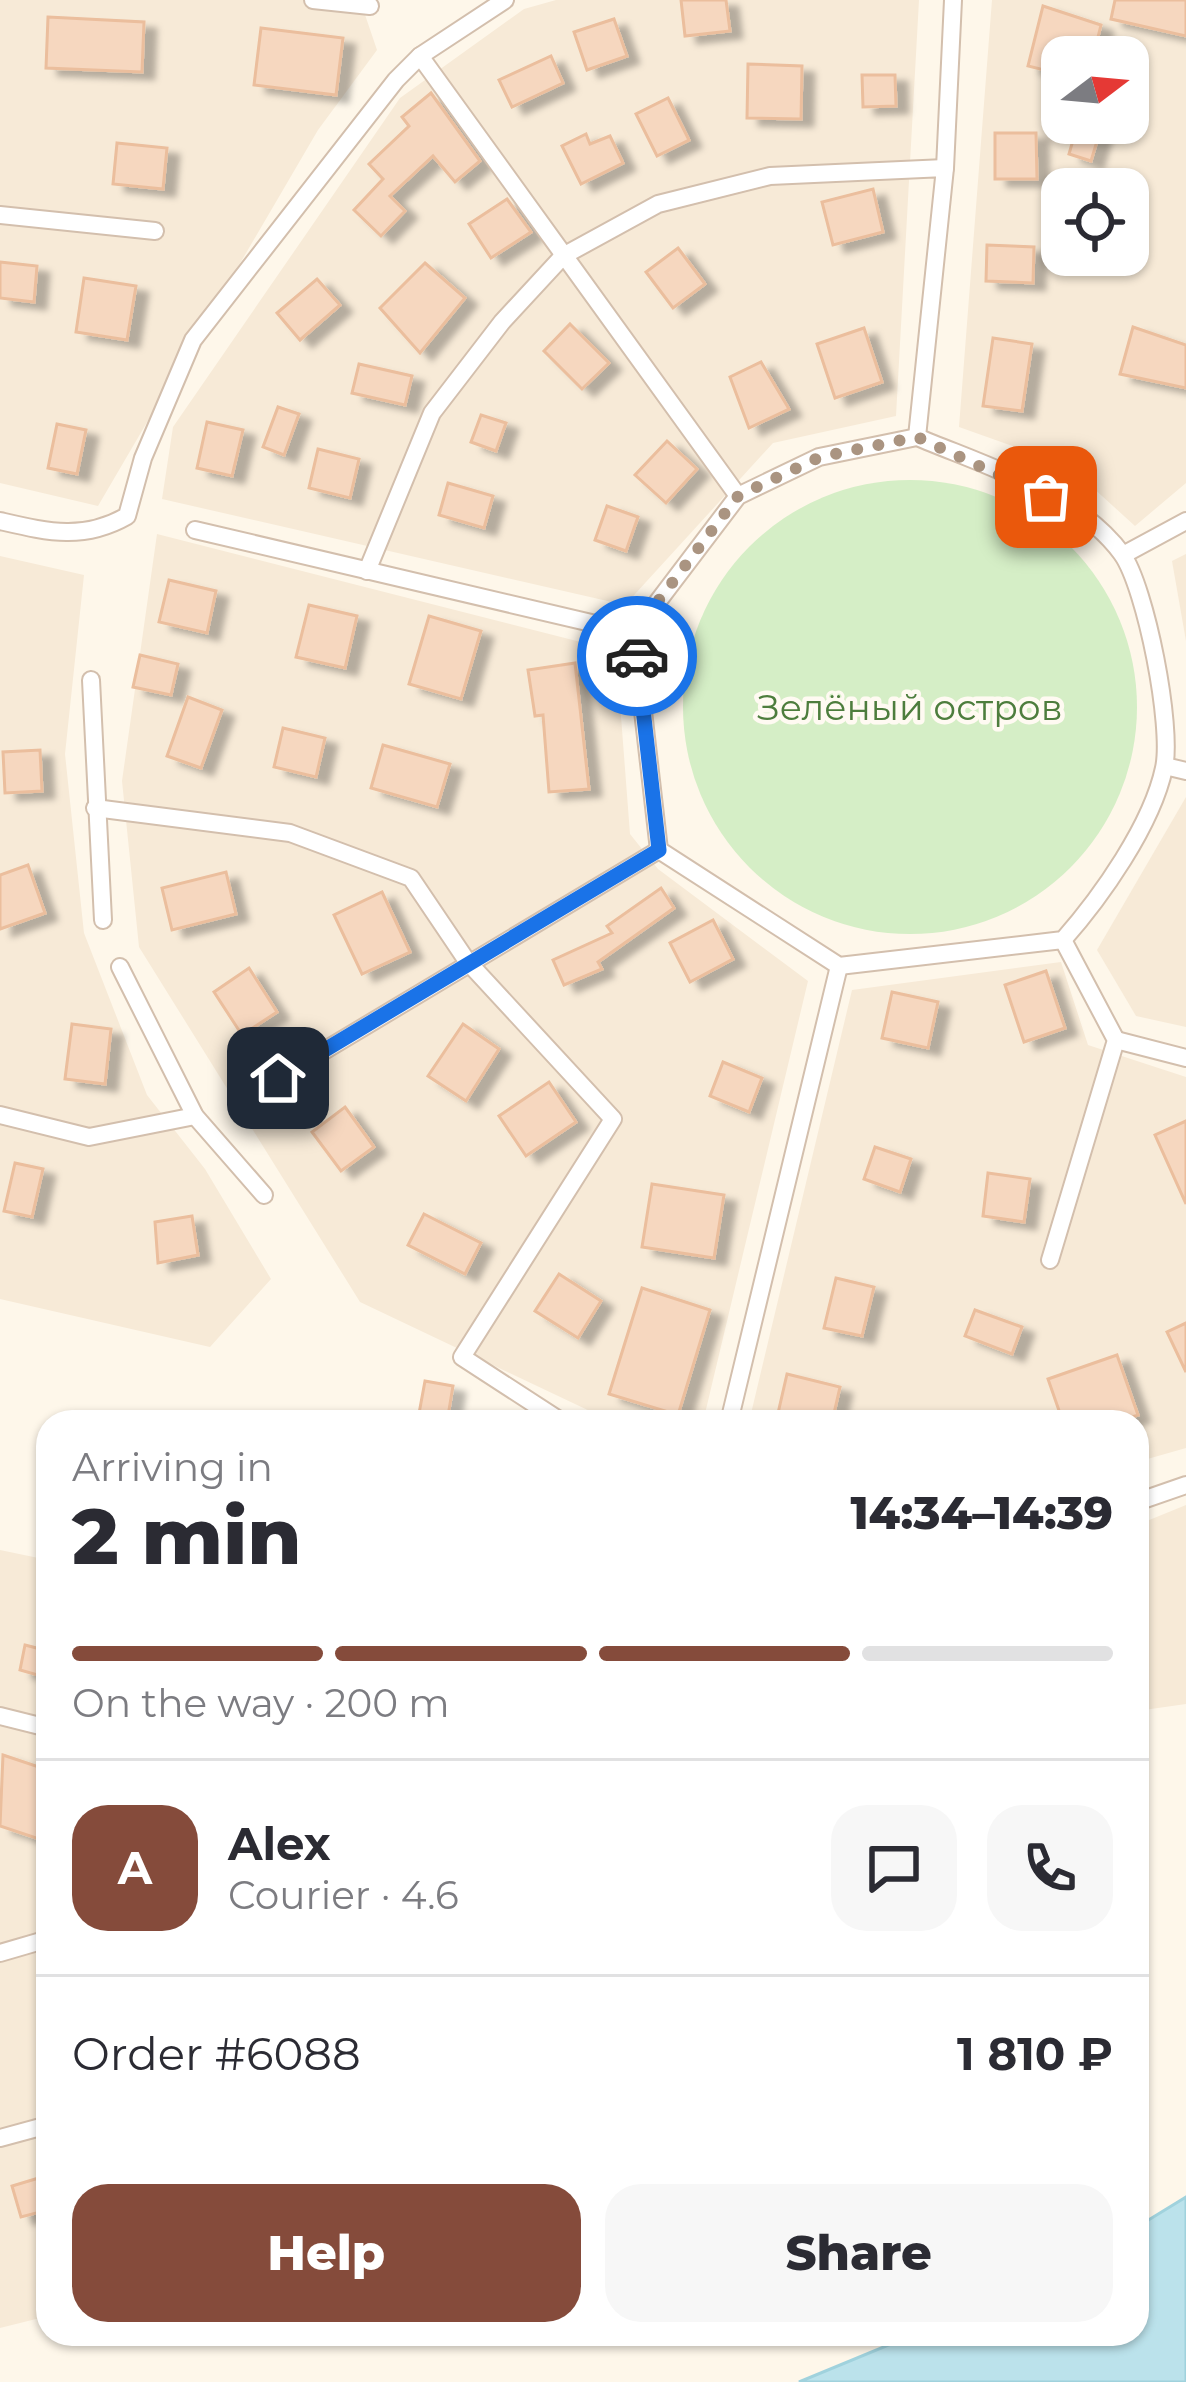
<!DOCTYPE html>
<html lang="en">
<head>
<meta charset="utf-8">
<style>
  :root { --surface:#fff; --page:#f7f7f7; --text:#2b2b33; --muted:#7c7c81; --line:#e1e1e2; --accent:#854b3b }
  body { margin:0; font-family:Montserrat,sans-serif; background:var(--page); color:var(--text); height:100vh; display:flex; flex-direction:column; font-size:45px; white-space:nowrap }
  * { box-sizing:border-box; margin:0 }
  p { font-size:39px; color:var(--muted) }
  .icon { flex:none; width:66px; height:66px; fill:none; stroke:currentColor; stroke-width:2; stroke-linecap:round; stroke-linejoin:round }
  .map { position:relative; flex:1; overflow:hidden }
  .details { position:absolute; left:36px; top:1410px; width:1113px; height:936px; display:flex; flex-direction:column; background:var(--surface); border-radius:36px; box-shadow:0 3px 9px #0004 }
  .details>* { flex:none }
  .needle { width:78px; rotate:74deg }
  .tools { position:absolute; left:1041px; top:36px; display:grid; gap:24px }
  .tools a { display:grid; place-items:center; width:108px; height:108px; border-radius:24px; background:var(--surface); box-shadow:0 3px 9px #0004; font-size:60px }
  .pin { position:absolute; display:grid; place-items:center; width:102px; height:102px; color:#fff; margin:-51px; border-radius:24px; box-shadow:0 6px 18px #0006 }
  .courier { position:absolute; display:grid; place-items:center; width:120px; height:120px; margin:-60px; border:9px solid #1a73e8; border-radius:50%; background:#fff; color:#222; box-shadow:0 3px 15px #0007 }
  .summary em { font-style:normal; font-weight:800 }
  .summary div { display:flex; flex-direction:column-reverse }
  .summary { display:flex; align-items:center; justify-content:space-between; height:204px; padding:0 36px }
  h1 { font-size:78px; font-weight:800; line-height:90px }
  .bar { display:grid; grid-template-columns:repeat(4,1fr); gap:18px 12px; align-content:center; height:144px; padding:0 36px }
  .bar i { height:15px; border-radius:9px; background:var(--line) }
  .bar .active { background:var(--accent) }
  .bar p { grid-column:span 4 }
  .line { display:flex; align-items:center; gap:30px; padding:0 36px; border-top:3px solid var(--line) }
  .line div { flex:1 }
  .round { display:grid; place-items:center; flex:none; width:126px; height:126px; border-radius:36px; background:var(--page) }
  .primary-button { display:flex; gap:24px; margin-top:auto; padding:24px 36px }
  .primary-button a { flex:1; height:138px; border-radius:36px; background:var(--accent); color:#fff; font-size:48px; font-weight:800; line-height:138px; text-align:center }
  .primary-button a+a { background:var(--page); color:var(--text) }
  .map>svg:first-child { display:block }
  .residential { fill:#f7ead7; fill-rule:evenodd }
  .green { fill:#d5eec6 }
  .water { fill:#bbe2eb; stroke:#a0d2dd; stroke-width:3 }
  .building { fill:#f6d7bf; stroke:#ebbe9d; stroke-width:3; filter:url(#shadow) }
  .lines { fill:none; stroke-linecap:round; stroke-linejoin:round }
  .street-casing { stroke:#d3bfad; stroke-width:20 }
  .street { stroke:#fff; stroke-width:16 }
  .done { stroke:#aa9481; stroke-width:12; stroke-dasharray:0 21.6 }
  .route { stroke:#1a73e8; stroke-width:15 }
  .labels { text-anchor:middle; stroke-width:9; stroke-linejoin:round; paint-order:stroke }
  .park-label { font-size:36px; fill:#4d7d3d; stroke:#fffaf2 }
</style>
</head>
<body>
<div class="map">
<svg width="1186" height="2382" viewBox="0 0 1186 2382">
  <defs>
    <filter id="shadow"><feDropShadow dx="12" dy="7" stdDeviation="3" flood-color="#0004"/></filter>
  </defs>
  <rect width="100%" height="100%" fill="#fef7ea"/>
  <g class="residential">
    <polygon points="0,0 360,0 377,50 318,130 98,506 0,483"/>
    <polygon points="556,0 919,0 896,416 773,443 625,605 162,499 173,427 400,98 524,9"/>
    <path d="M992,0H1186V483L1135,526L1069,466L959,427ZM1062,57H1128V123H1062ZM1062,189H1128V255H1062Z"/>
    <polygon points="157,534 616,651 630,834 658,869 808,981 703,1422 613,1422 360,1302 139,947 122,781"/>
    <polygon points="1186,554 1186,641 1172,561"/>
    <polygon points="0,556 84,575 65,754 84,933 147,1095 205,1169 271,1279 210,1347 0,1299"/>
    <polygon points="1186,797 1186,1027 1136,1016 1097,950"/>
    <polygon points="1061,962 1088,1045 1186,1077 1186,1448 1137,1462 1137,1422 749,1422 852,990"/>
    <polygon points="1186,1505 1186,1704 1137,1711 1137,1525"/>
    <polygon points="0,1550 48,1560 48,2316 0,2328"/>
  </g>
  <circle class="green" cx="910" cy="707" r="227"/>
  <polygon class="water" points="1186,2197 1186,2382 799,2382 915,2334 1137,2334 1137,2227"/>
  <g class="building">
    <polygon points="681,0 726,0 730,31 685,36"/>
    <polygon points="1115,0 1186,0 1186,36 1111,19"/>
    <polygon points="1043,6 1101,25 1093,57 1062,57 1062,71 1056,73 1028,66"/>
    <polygon points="48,17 144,22 142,72 46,68"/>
    <polygon points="614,19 627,56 587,70 574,32"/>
    <polygon points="261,28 343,38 336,95 254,85"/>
    <polygon points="551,56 563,83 512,107 499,80"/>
    <polygon points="748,64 802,66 801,119 747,118"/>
    <polygon points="862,75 895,75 896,106 863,107"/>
    <polygon points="431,93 480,161 455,182 433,156 390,196 405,211 381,236 354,210 383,179 369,164 409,126 402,117"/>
    <polygon points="668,98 689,140 657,156 636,114"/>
    <polygon points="1078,123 1101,128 1091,161 1069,154"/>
    <polygon points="995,133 1036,133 1037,179 995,179"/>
    <polygon points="586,134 590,144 610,136 623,163 581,184 562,146"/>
    <polygon points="117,143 167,148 163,189 113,184"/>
    <polygon points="873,189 883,232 833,245 822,202"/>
    <polygon points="507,199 531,232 491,258 469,224"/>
    <polygon points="987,245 1034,247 1033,283 986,281"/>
    <polygon points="678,248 705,284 673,308 646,272"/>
    <polygon points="0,262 37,266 34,302 0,298"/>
    <polygon points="425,263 465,298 420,353 380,308"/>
    <polygon points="84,278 136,286 127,340 76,332"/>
    <polygon points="317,279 340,305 300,340 277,313"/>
    <polygon points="570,324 609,363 582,389 544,351"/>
    <polygon points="1133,327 1186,345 1186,388 1120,374"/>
    <polygon points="864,328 882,382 835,398 817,344"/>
    <polygon points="993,338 1032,344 1022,411 983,406"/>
    <polygon points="761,362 789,409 749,428 730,377"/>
    <polygon points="359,364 412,376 405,405 352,393"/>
    <polygon points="278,407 299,414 284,455 263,447"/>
    <polygon points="481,415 506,423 496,451 471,442"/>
    <polygon points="207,422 243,430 232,476 197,468"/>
    <polygon points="57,424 86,430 77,474 48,468"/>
    <polygon points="667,441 697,469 666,503 635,475"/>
    <polygon points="318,449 359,459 350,498 309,488"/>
    <polygon points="448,483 493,496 484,528 439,515"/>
    <polygon points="607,506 638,517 626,551 595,540"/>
    <polygon points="169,580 216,591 207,633 159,622"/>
    <polygon points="309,605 357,616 345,668 296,657"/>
    <polygon points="429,616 481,631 461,699 409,684"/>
    <polygon points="140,655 178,664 171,695 133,687"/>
    <polygon points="575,663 589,789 549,792 543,715 535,716 528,670"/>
    <polygon points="188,697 222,710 201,768 167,756"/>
    <polygon points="283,728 325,738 316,777 274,767"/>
    <polygon points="383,745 450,764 437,807 371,788"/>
    <polygon points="40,750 42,791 5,793 3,752"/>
    <polygon points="28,865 45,913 0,929 0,875"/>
    <polygon points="226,872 236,914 172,930 162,888"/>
    <polygon points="661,888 674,908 598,962 602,969 564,985 553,960 612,933 607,926"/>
    <polygon points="382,892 410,952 362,974 334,915"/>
    <polygon points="713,920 733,959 690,982 670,943"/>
    <polygon points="249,968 277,1012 242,1035 214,992"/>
    <polygon points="1046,971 1065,1028 1024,1042 1005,985"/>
    <polygon points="892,992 938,1002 928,1048 882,1038"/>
    <polygon points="72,1024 111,1029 105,1084 65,1079"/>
    <polygon points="463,1024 499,1049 466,1101 428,1076"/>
    <polygon points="723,1062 762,1078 749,1112 710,1096"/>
    <polygon points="549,1082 576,1122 526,1156 499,1116"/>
    <polygon points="345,1107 374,1147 341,1171 312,1132"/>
    <polygon points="1186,1121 1186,1204 1155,1135"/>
    <polygon points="875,1147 911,1159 900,1192 864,1179"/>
    <polygon points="15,1163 43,1169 32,1217 4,1211"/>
    <polygon points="988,1173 1030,1179 1024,1222 983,1216"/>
    <polygon points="652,1184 724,1195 714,1258 642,1247"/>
    <polygon points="424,1214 481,1243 465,1274 408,1245"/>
    <polygon points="192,1216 198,1255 158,1263 155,1222"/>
    <polygon points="559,1274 601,1301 578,1338 535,1311"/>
    <polygon points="836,1278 874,1287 862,1336 824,1328"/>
    <polygon points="642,1288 710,1310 678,1415 609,1394"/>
    <polygon points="975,1310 1022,1327 1012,1354 965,1336"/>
    <polygon points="1186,1323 1186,1372 1167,1332"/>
    <polygon points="1117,1355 1138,1415 1119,1422 1063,1422 1048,1379"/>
    <polygon points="787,1374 840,1387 832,1422 776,1422"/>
    <polygon points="425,1381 453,1386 447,1422 418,1419"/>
    <polygon points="25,1645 48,1651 48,1678 20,1670"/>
    <polygon points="3,1755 48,1770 48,1842 0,1826"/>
    <polygon points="42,2177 48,2210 21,2217 12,2186"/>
  </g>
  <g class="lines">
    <g class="street-casing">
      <g id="street">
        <polyline points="313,0 370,6"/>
        <polyline points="420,56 738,496"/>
        <polyline points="945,168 953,0"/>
        <polyline points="0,215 155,231"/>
        <path d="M917,437C983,465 1078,493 1122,554C1146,588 1173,727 1164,768C1152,825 1101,897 1063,940L839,966L659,850L634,633L738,496L819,457Z"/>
        <path d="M0,521C48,532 83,541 127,516L143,458L193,340L396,80L420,56L505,0"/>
        <polyline points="195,530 634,633"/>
        <polyline points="1123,555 1186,521"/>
        <polyline points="367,571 432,413 502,322 563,256 658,204 770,176 945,168 917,437"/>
        <polyline points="91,680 103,920"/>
        <polyline points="1165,766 1186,771"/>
        <polyline points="95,808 290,833 411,878 467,961 613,1119 462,1357 562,1422"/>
        <polyline points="120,967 195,1116 264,1195"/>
        <polyline points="1116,1040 1186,1058"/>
        <polyline points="277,1079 659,850"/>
        <polyline points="0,1115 89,1137 195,1116"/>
        <polyline points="1050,1260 1116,1040 1063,940"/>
        <polyline points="729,1422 839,966"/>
        <polyline points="1137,1502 1186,1485"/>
        <polyline points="0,1716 48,1728"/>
        <polyline points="0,1953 48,1939"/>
        <polyline points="0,2138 48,2125"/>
      </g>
    </g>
    <use href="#street" class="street"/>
  </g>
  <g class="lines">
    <polyline class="done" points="637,656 634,633 738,496 820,457 917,437 1046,497"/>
    <polyline class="route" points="278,1078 659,850 637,656"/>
  </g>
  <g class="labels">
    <g class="park-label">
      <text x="910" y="720">Зелёный остров</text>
    </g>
  </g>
</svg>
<div class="tools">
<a><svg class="needle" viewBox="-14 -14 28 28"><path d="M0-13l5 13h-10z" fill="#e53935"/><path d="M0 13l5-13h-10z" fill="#7c7c81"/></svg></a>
<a><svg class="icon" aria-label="locate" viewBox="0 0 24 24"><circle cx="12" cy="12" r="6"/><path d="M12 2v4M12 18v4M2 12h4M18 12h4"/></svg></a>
</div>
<div class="pin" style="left:1046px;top:497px;background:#ea580c"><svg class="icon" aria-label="bag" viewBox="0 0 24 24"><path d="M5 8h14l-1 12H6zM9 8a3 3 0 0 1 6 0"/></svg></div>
<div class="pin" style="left:278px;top:1078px;background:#1f2937"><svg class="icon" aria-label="home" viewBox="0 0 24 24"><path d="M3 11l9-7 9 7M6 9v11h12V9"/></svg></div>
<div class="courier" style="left:637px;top:656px"><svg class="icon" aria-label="car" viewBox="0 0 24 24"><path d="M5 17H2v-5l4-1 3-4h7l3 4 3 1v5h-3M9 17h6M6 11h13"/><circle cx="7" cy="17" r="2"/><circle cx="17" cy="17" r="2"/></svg></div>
<section class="details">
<div class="summary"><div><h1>2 min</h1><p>Arriving in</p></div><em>14:34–14:39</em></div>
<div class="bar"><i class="active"></i><i class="active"></i><i class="active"></i><i></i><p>On the way · 200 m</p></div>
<div class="line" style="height:216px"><b class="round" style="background:var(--accent);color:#fff">A</b><div><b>Alex</b><p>Courier · 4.6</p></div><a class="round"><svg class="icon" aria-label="chat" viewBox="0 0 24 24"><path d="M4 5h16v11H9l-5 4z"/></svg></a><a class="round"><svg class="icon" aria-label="phone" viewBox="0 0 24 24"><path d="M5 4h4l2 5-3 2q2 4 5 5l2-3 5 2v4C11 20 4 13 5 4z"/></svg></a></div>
<div class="line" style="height:156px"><div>Order #6088</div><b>1 810 ₽</b></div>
<div class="primary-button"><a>Help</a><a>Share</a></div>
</section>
</div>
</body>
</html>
